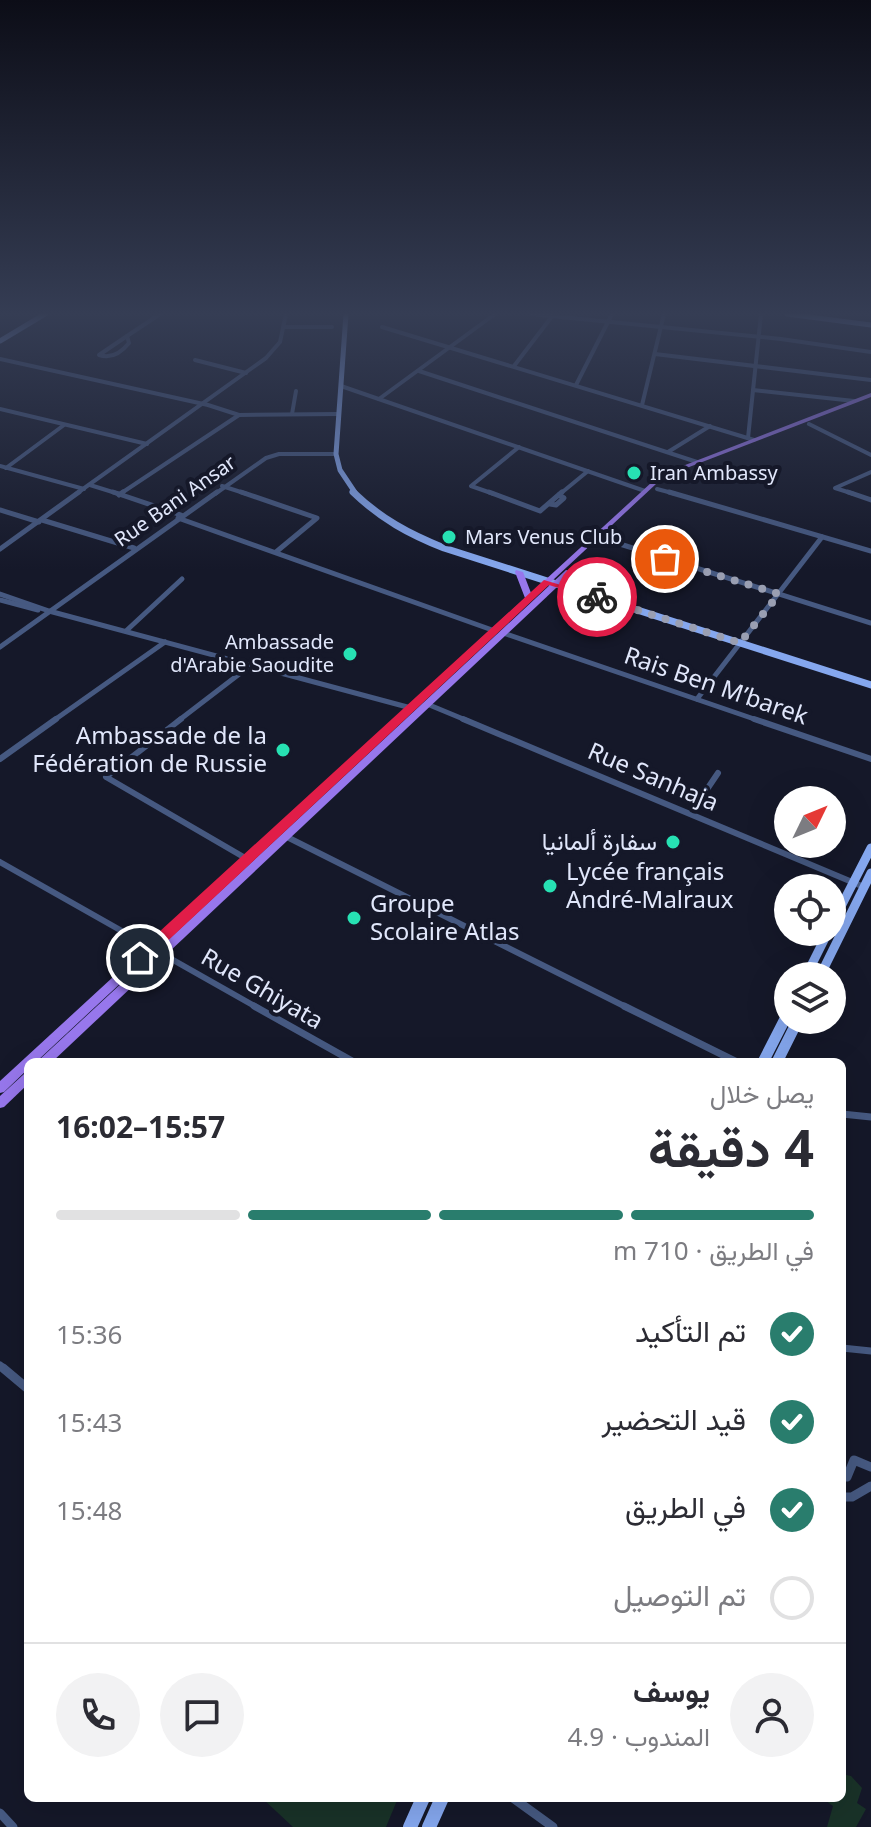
<!DOCTYPE html>
<html lang="ar">
<head>
<meta charset="utf-8">
<style>
  :root { --surface:#fff; --page:#f2f2f3; --text:#2b2b33; --muted:#7c7c81; --line:#e1e1e2; --accent:#297d6d }
  body { margin:0; font-family:"Noto Sans",Vazirmatn,sans-serif; background:var(--page); color:var(--text); direction:rtl; height:100vh; display:flex; flex-direction:column; font-size:30px; white-space:nowrap }
  * { box-sizing:border-box; margin:0 }
  p { font-size:26px; color:var(--muted) }
  .icon { flex:none; width:44px; height:44px; fill:none; stroke:currentColor; stroke-width:2; stroke-linecap:round; stroke-linejoin:round }
  .map { position:relative; flex:1; overflow:hidden; direction:ltr }
  .details { position:absolute; left:24px; top:1058px; width:822px; height:744px; display:flex; flex-direction:column; background:var(--surface); border-radius:12px; box-shadow:0 8px 32px #0002; direction:rtl }
  .details>* { flex:none }
  .needle { width:52px; rotate:47deg }
  .tools { position:absolute; left:774px; top:786px; display:grid; gap:16px }
  .tools a { display:grid; place-items:center; width:72px; height:72px; border-radius:50%; background:var(--surface); box-shadow:0 8px 32px #0002; font-size:40px }
  .pin { position:absolute; display:grid; place-items:center; width:68px; height:68px; color:#fff; margin:-34px; border:4px solid #fff; border-radius:50%; box-shadow:0 2px 8px #0007 }
  .courier { position:absolute; display:grid; place-items:center; width:80px; height:80px; margin:-40px; border:6px solid #e11d48; border-radius:50%; background:#fff; color:#222; box-shadow:0 2px 10px #0007 }
  .overview em { font-style:normal; font-weight:700 }
  .overview div { display:flex; flex-direction:column-reverse }
  .overview { display:flex; align-items:center; justify-content:space-between; height:136px; padding:0 32px }
  h1 { font-size:52px; font-weight:700; line-height:60px }
  .bar { display:grid; grid-template-columns:repeat(4,1fr); gap:12px 8px; align-content:center; height:96px; padding:0 32px }
  .bar i { height:10px; border-radius:6px; background:var(--line) }
  .bar .selected { background:var(--accent) }
  .bar p { grid-column:span 4 }
  .line { display:flex; align-items:center; gap:20px; padding:0 32px; border-top:2px solid var(--line) }
  .line div { flex:1 }
  .round { display:grid; place-items:center; flex:none; width:84px; height:84px; border-radius:42px; background:var(--page) }
  ol { padding:0 32px; list-style:none }
  li { display:flex; align-items:center; gap:24px; height:88px }
  li p { margin-inline-start:auto }
  li .icon { padding:8px; border-radius:50%; background:var(--accent); color:#fff; stroke-width:4 }
  li:last-child { color:var(--muted) }
  li i { width:44px; height:44px; border:4px solid var(--line); border-radius:50% }
  .map>svg:first-child { display:block }
  .green { fill:#193228 }
  .lines { fill:none; stroke-linecap:round; stroke-linejoin:round }
  .street-far4 { stroke:#465981; stroke-width:4 }
  .street-far3 { stroke:#465981; stroke-width:5 }
  .street-far2 { stroke:#465981; stroke-width:6 }
  .street-far1 { stroke:#465981; stroke-width:7 }
  .street { stroke:#465981; stroke-width:9 }
  .secondary-far4 { stroke:#85a7ee; stroke-width:5 }
  .secondary-far3 { stroke:#85a7ee; stroke-width:7 }
  .secondary-far2 { stroke:#85a7ee; stroke-width:9 }
  .secondary-far1 { stroke:#85a7ee; stroke-width:11 }
  .secondary { stroke:#85a7ee; stroke-width:14 }
  .primary { fill:#9777ec; fill-rule:evenodd }
  .route { fill:#e11d48 }
  .done { stroke:#9a9fb2; stroke-width:8; stroke-dasharray:0 14.4 }
  .poi-dot { fill:#27e1b3; stroke:#151829; stroke-width:3 }
  .labels { text-anchor:middle; stroke-width:8; stroke-linejoin:round; paint-order:stroke }
  .far-poi-label { font-size:20px; fill:#e1e7fb; stroke:#151829; text-anchor:start }
  .far-street-label { font-size:20px; fill:#e1e7fb; stroke:#151829 }
  .street-label { font-size:24px; fill:#e1e7fb; stroke:#151829 }
  .poi-label { font-size:24px; fill:#e1e7fb; stroke:#151829; text-anchor:end }
</style>
</head>
<body>
<div class="map">
<svg width="871" height="1827" viewBox="0 0 871 1827">
  <rect width="100%" height="100%" fill="#151829"/>
  <g class="green">
    <polygon points="842,1774 851,1776 862,1788 857,1803 866,1809 856,1827 827,1827 833,1806 822,1798 842,1798"/>
    <polygon points="262,1798 398,1798 386,1827 293,1827"/>
  </g>
  <g class="lines">
    <g class="street-far4">
      <polyline points="531,314 781,339 871,352"/>
      <polyline points="284,327 332,327"/>
      <polyline points="382,327 754,440"/>
      <path d="M127,336L129,343C121,353 111,359 99,355Z"/>
      <polyline points="127,336 160,314"/>
      <polyline points="655,354 871,380"/>
      <polyline points="0,359 208,405 239,415 338,414"/>
      <polyline points="195,360 246,373"/>
      <polyline points="514,366 553,315"/>
      <polyline points="419,371 697,462"/>
      <polyline points="576,385 612,314"/>
      <polyline points="341,386 645,491"/>
      <polyline points="753,390 854,401"/>
      <polyline points="379,399 495,314"/>
      <polyline points="642,405 664,314"/>
      <polyline points="0,409 147,444"/>
      <polyline points="292,414 296,391"/>
      <polyline points="809,424 871,455"/>
      <polyline points="748,438 761,314"/>
      <polyline points="668,452 710,426"/>
      <polyline points="0,466 84,489"/>
      <polyline points="6,468 64,425"/>
      <polyline points="90,485 119,494"/>
      <polyline points="222,486 247,494"/>
      <polyline points="657,489 676,494"/>
      <polyline points="76,494 266,358 280,342 286,314"/>
      <polyline points="120,494 239,415"/>
      <polyline points="215,494 266,458 279,454 336,454"/>
      <polyline points="494,494 471,486 519,447"/>
      <polyline points="560,494 588,471"/>
      <polyline points="854,494 835,488 871,472"/>
    </g>
    <g class="street-far3">
      <polyline points="113,492 181,515"/>
      <polyline points="241,492 317,518 276,552"/>
      <polyline points="489,492 540,511 562,492"/>
      <polyline points="669,492 871,551"/>
      <polyline points="848,492 871,500"/>
      <polyline points="119,495 123,492"/>
      <polyline points="550,504 556,505 564,498 559,495"/>
      <polyline points="0,510 39,522"/>
      <polyline points="178,518 495,631"/>
      <polyline points="42,520 134,548"/>
      <polyline points="604,539 871,623"/>
      <polyline points="0,549 79,492"/>
      <polyline points="0,594 49,611 411,708"/>
      <polyline points="0,600 38,610"/>
      <polyline points="126,631 182,579"/>
      <polyline points="503,633 760,721"/>
      <polyline points="0,647 217,492"/>
      <polyline points="697,699 822,537"/>
      <polyline points="427,704 468,721"/>
      <polyline points="53,721 165,642"/>
      <polyline points="178,721 251,665"/>
    </g>
    <g class="street-far2">
      <polyline points="181,719 106,777 247,859"/>
      <polyline points="463,719 864,887"/>
      <polyline points="754,719 871,759"/>
      <polyline points="0,759 56,719"/>
      <polyline points="691,813 718,773"/>
      <polyline points="285,836 628,1008"/>
      <polyline points="0,862 258,1008"/>
    </g>
    <g class="street-far1">
      <polyline points="254,1006 354,1062"/>
      <polyline points="624,1006 737,1062"/>
      <polyline points="842,1114 871,1117"/>
      <polyline points="842,1348 871,1351"/>
      <polyline points="0,1365 6,1370"/>
    </g>
    <g class="street">
      <polyline points="3,1368 28,1389"/>
      <polyline points="847,1477 854,1460 871,1467"/>
      <polyline points="842,1497 852,1497 871,1486"/>
      <polyline points="513,1798 553,1827"/>
      <polyline points="0,1813 13,1827"/>
    </g>
    <g class="secondary-far4">
      <polyline points="346,314 336,454 340,470 356,494"/>
      <polyline points="787,314 871,325"/>
      <polyline points="0,341 45,314"/>
    </g>
    <path class="secondary-far3" d="M353,492C381,519 409,534 444,548L871,685"/>
    <g class="secondary-far2">
      <polyline points="832,924 871,848"/>
      <polyline points="806,976 828,932"/>
      <polyline points="820,976 871,873"/>
    </g>
    <g class="secondary-far1">
      <polyline points="763,1062 788,1013"/>
      <polyline points="777,1062 798,1020"/>
    </g>
    <g class="secondary">
      <polyline points="410,1827 423,1798"/>
      <polyline points="429,1827 442,1798"/>
    </g>
    <g class="primary">
      <polygon points="871,393 871,397 684,469 656,484 36,1062 28,1062 28,1069 4,1092 0,1093 0,1081 525,598 515,572 516,570 523,572 531,593 652,482 680,467"/>
      <polygon points="566,570 573,572 52,1062 38,1062 40,1059"/>
      <polygon points="28,1072 28,1084 4,1107 0,1108 0,1096 24,1074"/>
    </g>
  </g>
  <linearGradient id="sky" x2="0" y2="1"><stop stop-color="#0c0d17"/><stop offset="0.55" stop-color="#353d54"/><stop offset="1" stop-color="#353d54" stop-opacity="0"/></linearGradient>
  <rect width="871" height="570" fill="url(#sky)"/>
  <polygon class="route" points="544,580 601,597 597,600 549,585 145,962 135,962 135,954"/>
  <g class="lines">
    <polyline class="done" points="597,597 740,643 779,594 665,559"/>
  </g>
  <g class="poi-dot">
    <circle cx="634" cy="473" r="8"/>
    <circle cx="449" cy="537" r="8"/>
    <circle cx="350" cy="654" r="8"/>
    <circle cx="283" cy="750" r="8"/>
    <circle cx="673" cy="842" r="8"/>
    <circle cx="550" cy="886" r="8"/>
    <circle cx="354" cy="918" r="8"/>
  </g>
  <g class="labels">
    <g class="far-poi-label">
      <text x="650" y="480">Iran Ambassy</text>
      <text x="465" y="544">Mars Venus Club</text>
      <text x="334" y="649" text-anchor="end">Ambassade<tspan x="334" dy="23">d'Arabie Saoudite</tspan></text>
    </g>
    <g class="far-street-label">
      <text transform="translate(175 501) rotate(-35)" y="7">Rue Bani Ansar</text>
    </g>
    <g class="street-label">
      <text transform="translate(716 686) rotate(19)" y="8">Rais Ben M’barek</text>
      <text transform="translate(653 777) rotate(23)" y="8">Rue Sanhaja</text>
      <text transform="translate(262 989) rotate(30)" y="8">Rue Ghiyata</text>
    </g>
    <g class="poi-label">
      <text x="267" y="744">Ambassade de la<tspan x="267" dy="28">Fédération de Russie</tspan></text>
      <text x="657" y="850">سفارة ألمانيا</text>
      <text x="566" y="880" text-anchor="start">Lycée français<tspan x="566" dy="28">André-Malraux</tspan></text>
      <text x="370" y="912" text-anchor="start">Groupe<tspan x="370" dy="28">Scolaire Atlas</tspan></text>
    </g>
  </g>
</svg>
<div class="tools">
<a><svg class="needle" viewBox="-14 -14 28 28"><path d="M0-13l5 13h-10z" fill="#e53935"/><path d="M0 13l5-13h-10z" fill="#7c7c81"/></svg></a>
<a><svg class="icon" aria-label="locate" viewBox="0 0 24 24"><circle cx="12" cy="12" r="6"/><path d="M12 2v4M12 18v4M2 12h4M18 12h4"/></svg></a>
<a><svg class="icon" aria-label="layers" viewBox="0 0 24 24"><path d="M12 4l9 5-9 5-9-5zM3 14l9 5 9-5"/></svg></a>
</div>
<div class="pin" style="left:665px;top:559px;background:#ea580c"><svg class="icon" aria-label="bag" viewBox="0 0 24 24"><path d="M5 8h14l-1 12H6zM9 8a3 3 0 0 1 6 0"/></svg></div>
<div class="pin" style="left:140px;top:958px;background:#1f2937"><svg class="icon" aria-label="home" viewBox="0 0 24 24"><path d="M3 11l9-7 9 7M6 9v11h12V9"/></svg></div>
<div class="courier" style="left:597px;top:597px"><svg class="icon" aria-label="bike" viewBox="0 0 24 24"><circle cx="6" cy="16" r="4"/><circle cx="18" cy="16" r="4"/><path d="M6 16l4-8h5l3 8M10 8l3 8H6M13 5h3"/></svg></div>
<section class="details">
<div class="overview"><div><h1>4 دقيقة</h1><p>يصل خلال</p></div><em>15:57–16:02</em></div>
<div class="bar"><i class="selected"></i><i class="selected"></i><i class="selected"></i><i></i><p>في الطريق · 710 m</p></div>
<ol>
<li><svg class="icon" aria-label="check" viewBox="0 0 24 24"><path d="M5 12l5 5 9-10"/></svg>تم التأكيد<p>15:36</p></li>
<li><svg class="icon" aria-label="check" viewBox="0 0 24 24"><path d="M5 12l5 5 9-10"/></svg>قيد التحضير<p>15:43</p></li>
<li><svg class="icon" aria-label="check" viewBox="0 0 24 24"><path d="M5 12l5 5 9-10"/></svg>في الطريق<p>15:48</p></li>
<li><i></i>تم التوصيل</li>
</ol>
<div class="line" style="height:144px"><a class="round"><svg class="icon" aria-label="person" viewBox="0 0 24 24"><circle cx="12" cy="8" r="4"/><path d="M4 21q1-7 8-7t8 7"/></svg></a><div><b>يوسف</b><p>المندوب · 4.9</p></div><a class="round"><svg class="icon" aria-label="chat" viewBox="0 0 24 24"><path d="M4 5h16v11H9l-5 4z"/></svg></a><a class="round"><svg class="icon" aria-label="phone" viewBox="0 0 24 24"><path d="M5 4h4l2 5-3 2q2 4 5 5l2-3 5 2v4C11 20 4 13 5 4z"/></svg></a></div>
</section>
</div>
</body>
</html>
